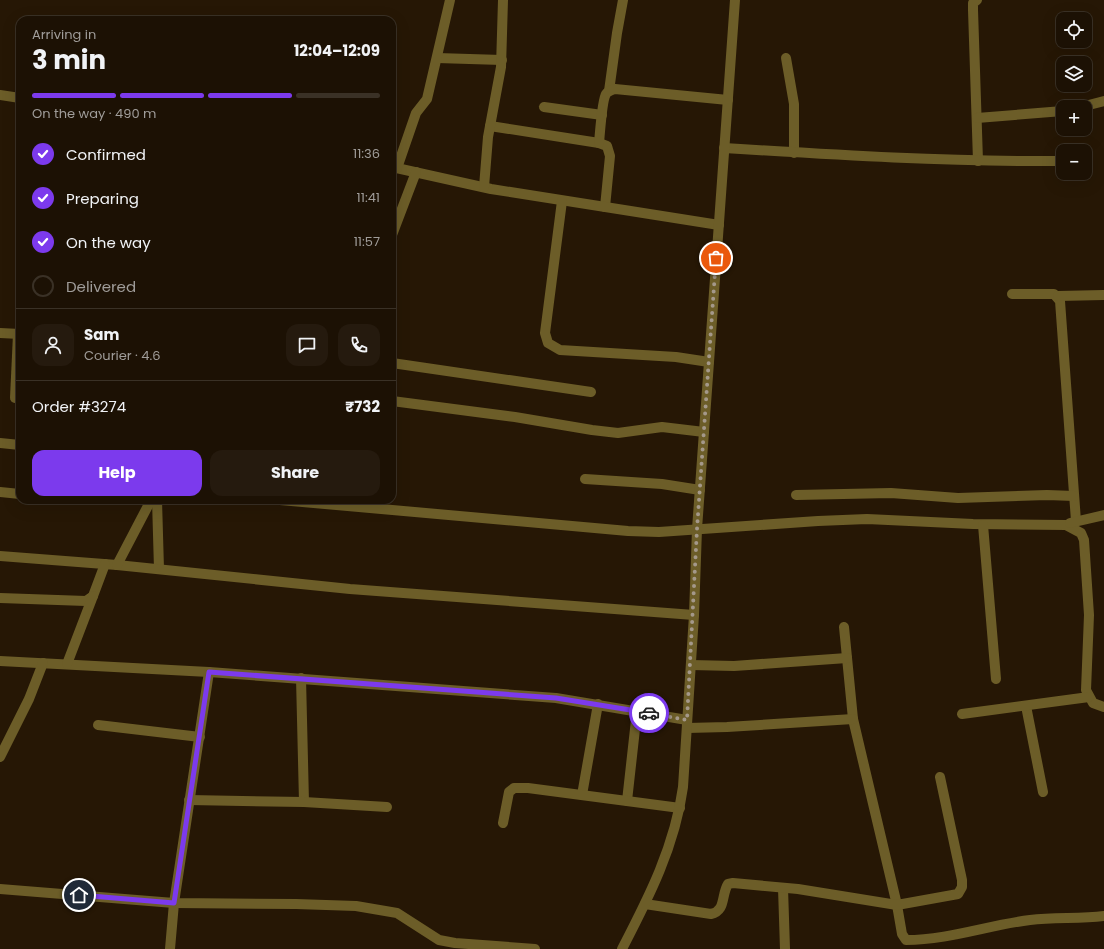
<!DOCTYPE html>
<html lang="en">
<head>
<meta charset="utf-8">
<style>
  :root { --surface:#1c1104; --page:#251a0e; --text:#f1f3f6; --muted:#a09d9a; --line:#3a3126; --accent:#7c3aed }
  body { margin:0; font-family:Poppins,sans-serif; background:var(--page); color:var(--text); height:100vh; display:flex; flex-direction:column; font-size:15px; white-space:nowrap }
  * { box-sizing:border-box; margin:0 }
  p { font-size:13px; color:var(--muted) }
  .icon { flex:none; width:22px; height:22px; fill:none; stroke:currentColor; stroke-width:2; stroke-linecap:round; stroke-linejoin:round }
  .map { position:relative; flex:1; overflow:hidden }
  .drawer { position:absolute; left:16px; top:16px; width:380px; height:488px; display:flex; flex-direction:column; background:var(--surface); border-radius:12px; box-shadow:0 4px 16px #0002,0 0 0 1px var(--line) }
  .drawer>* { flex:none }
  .tools { position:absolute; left:1056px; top:12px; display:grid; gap:8px }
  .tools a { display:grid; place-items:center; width:36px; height:36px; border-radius:8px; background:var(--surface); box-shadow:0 4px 16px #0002,0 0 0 1px var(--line); font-size:20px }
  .pin { position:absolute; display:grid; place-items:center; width:34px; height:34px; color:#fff; margin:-17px; border:2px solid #fff; border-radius:50%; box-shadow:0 1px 4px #0007 }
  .courier { position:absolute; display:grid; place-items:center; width:40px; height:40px; margin:-20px; border:3px solid #7c3aed; border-radius:50%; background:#fff; color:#222; box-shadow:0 1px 5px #0007 }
  .overview em { font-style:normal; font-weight:700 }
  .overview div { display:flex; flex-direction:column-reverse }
  .overview { display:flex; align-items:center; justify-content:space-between; height:68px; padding:0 16px }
  h1 { font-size:26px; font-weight:700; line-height:30px }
  .bar { display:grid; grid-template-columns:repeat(4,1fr); gap:6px 4px; align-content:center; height:48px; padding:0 16px }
  .bar i { height:5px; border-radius:3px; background:var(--line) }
  .bar .current { background:var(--accent) }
  .bar p { grid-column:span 4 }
  .line { display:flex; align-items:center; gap:10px; padding:0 16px; border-top:1px solid var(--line) }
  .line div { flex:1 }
  .round { display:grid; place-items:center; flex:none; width:42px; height:42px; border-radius:12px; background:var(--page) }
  ol { padding:0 16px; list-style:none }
  li { display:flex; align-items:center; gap:12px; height:44px }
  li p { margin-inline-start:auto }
  li .icon { padding:4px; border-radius:50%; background:var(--accent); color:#fff; stroke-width:4 }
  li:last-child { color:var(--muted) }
  li i { width:22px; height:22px; border:2px solid var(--line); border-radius:50% }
  .cta { display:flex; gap:8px; margin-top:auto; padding:8px 16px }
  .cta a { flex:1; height:46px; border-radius:12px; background:var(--accent); color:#fff; font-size:16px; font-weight:700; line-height:46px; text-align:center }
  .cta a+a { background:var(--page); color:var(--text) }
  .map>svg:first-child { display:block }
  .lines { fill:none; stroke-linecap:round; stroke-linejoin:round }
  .minor { stroke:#6c5d28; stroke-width:10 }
  .done { stroke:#a4988a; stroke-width:4; stroke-dasharray:0 7.2 }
  .route { stroke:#7c3aed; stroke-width:5 }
</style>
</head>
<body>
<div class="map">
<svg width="1104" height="949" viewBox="0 0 1104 949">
  <rect width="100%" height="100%" fill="#261705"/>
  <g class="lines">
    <g class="minor">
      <polyline points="977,0 973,3 973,10 978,161"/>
      <polyline points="437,58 502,60"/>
      <polyline points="786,58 794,104 794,153"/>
      <polyline points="609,91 617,33 623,0"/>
      <polyline points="0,95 20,98"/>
      <polyline points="544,107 602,115"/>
      <polyline points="1081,107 1104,101"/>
      <polyline points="977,118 1063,111"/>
      <polyline points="490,126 599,143 607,146 610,156 605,207"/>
      <path d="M599,143C600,133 602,100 606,94C608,91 612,90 615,89L728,100"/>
      <path d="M724,148C837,155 950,162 1063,161"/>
      <polyline points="392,167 491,189 719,225"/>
      <polyline points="397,168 416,113 427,99 450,0"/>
      <polyline points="484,187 488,137 501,67 503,0"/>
      <polyline points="562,201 545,333 548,343 560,350 676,357 709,362"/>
      <polyline points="392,235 416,172"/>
      <polyline points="1012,294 1054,294 1060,301 1076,521"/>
      <polyline points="1058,296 1104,295"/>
      <polyline points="0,333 20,334"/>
      <polyline points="392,363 591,392"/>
      <polyline points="15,398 18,334"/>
      <polyline points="392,401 515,417 592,430 618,433 662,427 704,432"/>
      <polyline points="0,443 20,445"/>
      <polyline points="585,479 662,484 700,490"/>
      <polyline points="0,492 20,494"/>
      <polyline points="796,495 891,493 958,498 1047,495 1074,496"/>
      <polyline points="157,500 159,569"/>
      <polyline points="280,500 628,531 659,532 818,521 867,519 973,524 1066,525 1081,533 1084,540 1089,615 1086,690 1093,703 1104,707"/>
      <polyline points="1070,523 1104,515"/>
      <polyline points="983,525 996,679"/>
      <polyline points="0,556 117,565 350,589 694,615"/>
      <polyline points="117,565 151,500"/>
      <polyline points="0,598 86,601 93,596 105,564"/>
      <path d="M844,627L853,719L897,905L902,934L906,940C948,940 989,925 1030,920C1055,917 1079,919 1104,916"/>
      <polyline points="0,661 209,672 556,698 687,720"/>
      <polyline points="67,664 93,596"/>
      <polyline points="691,665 734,666 847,658"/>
      <polyline points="301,678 304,802"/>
      <polyline points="1026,706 1043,792"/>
      <polyline points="962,714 1089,697"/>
      <polyline points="98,725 200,737"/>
      <polyline points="687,728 727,727 853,719"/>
      <polyline points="0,757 29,699 43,663"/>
      <polyline points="582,795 598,704"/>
      <polyline points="189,800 304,802 387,807"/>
      <polyline points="627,801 637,711"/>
      <polyline points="503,823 509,792 514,788 528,788 680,808"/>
      <polyline points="783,888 785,949"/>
      <polyline points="0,889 174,903 296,904 356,906 397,913 439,940 455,943 535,949"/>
      <path d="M645,904L711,914C726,911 721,895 728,884L733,883L798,889L897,905L958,894L962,887V880L940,777"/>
      <polyline points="170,949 174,903 209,672"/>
      <path d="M622,949C649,897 675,846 683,787L694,615L697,529L735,0"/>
    </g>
  </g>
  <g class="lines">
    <polyline class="done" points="649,713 687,720 697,529 716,258"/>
    <polyline class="route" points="79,895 174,903 209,672 556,698 649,713"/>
  </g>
</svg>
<div class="tools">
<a><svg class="icon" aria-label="locate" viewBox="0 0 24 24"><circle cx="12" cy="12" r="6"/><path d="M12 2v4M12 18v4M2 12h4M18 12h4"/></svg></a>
<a><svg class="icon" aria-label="layers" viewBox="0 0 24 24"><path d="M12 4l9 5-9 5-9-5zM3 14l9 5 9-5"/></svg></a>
<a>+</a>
<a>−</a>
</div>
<div class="pin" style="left:716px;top:258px;background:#ea580c"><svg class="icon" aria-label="bag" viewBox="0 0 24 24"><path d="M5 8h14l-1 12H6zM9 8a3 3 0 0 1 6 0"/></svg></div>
<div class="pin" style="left:79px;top:895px;background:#1f2937"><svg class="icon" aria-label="home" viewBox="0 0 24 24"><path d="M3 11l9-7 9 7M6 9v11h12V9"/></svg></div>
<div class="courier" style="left:649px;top:713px"><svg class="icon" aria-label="car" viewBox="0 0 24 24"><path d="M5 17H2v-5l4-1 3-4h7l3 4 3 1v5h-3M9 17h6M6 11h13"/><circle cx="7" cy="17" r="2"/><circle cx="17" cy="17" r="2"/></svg></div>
<section class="drawer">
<div class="overview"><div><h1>3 min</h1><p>Arriving in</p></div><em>12:04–12:09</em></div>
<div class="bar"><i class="current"></i><i class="current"></i><i class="current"></i><i></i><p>On the way · 490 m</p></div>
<ol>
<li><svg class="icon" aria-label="check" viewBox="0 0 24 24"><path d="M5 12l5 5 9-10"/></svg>Confirmed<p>11:36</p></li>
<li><svg class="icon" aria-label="check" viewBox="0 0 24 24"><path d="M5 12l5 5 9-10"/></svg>Preparing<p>11:41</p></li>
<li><svg class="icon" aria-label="check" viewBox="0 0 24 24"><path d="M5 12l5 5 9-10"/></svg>On the way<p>11:57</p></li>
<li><i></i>Delivered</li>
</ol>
<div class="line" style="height:72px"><a class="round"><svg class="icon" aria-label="person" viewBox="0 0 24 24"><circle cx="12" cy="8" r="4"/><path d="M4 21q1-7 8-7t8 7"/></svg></a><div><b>Sam</b><p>Courier · 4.6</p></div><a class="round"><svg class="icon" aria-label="chat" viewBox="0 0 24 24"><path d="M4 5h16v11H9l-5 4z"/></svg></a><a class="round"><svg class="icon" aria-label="phone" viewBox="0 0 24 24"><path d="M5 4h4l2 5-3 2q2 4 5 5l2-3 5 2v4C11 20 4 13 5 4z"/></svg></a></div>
<div class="line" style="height:52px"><div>Order #3274</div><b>₹732</b></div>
<div class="cta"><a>Help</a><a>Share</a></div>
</section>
</div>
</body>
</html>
